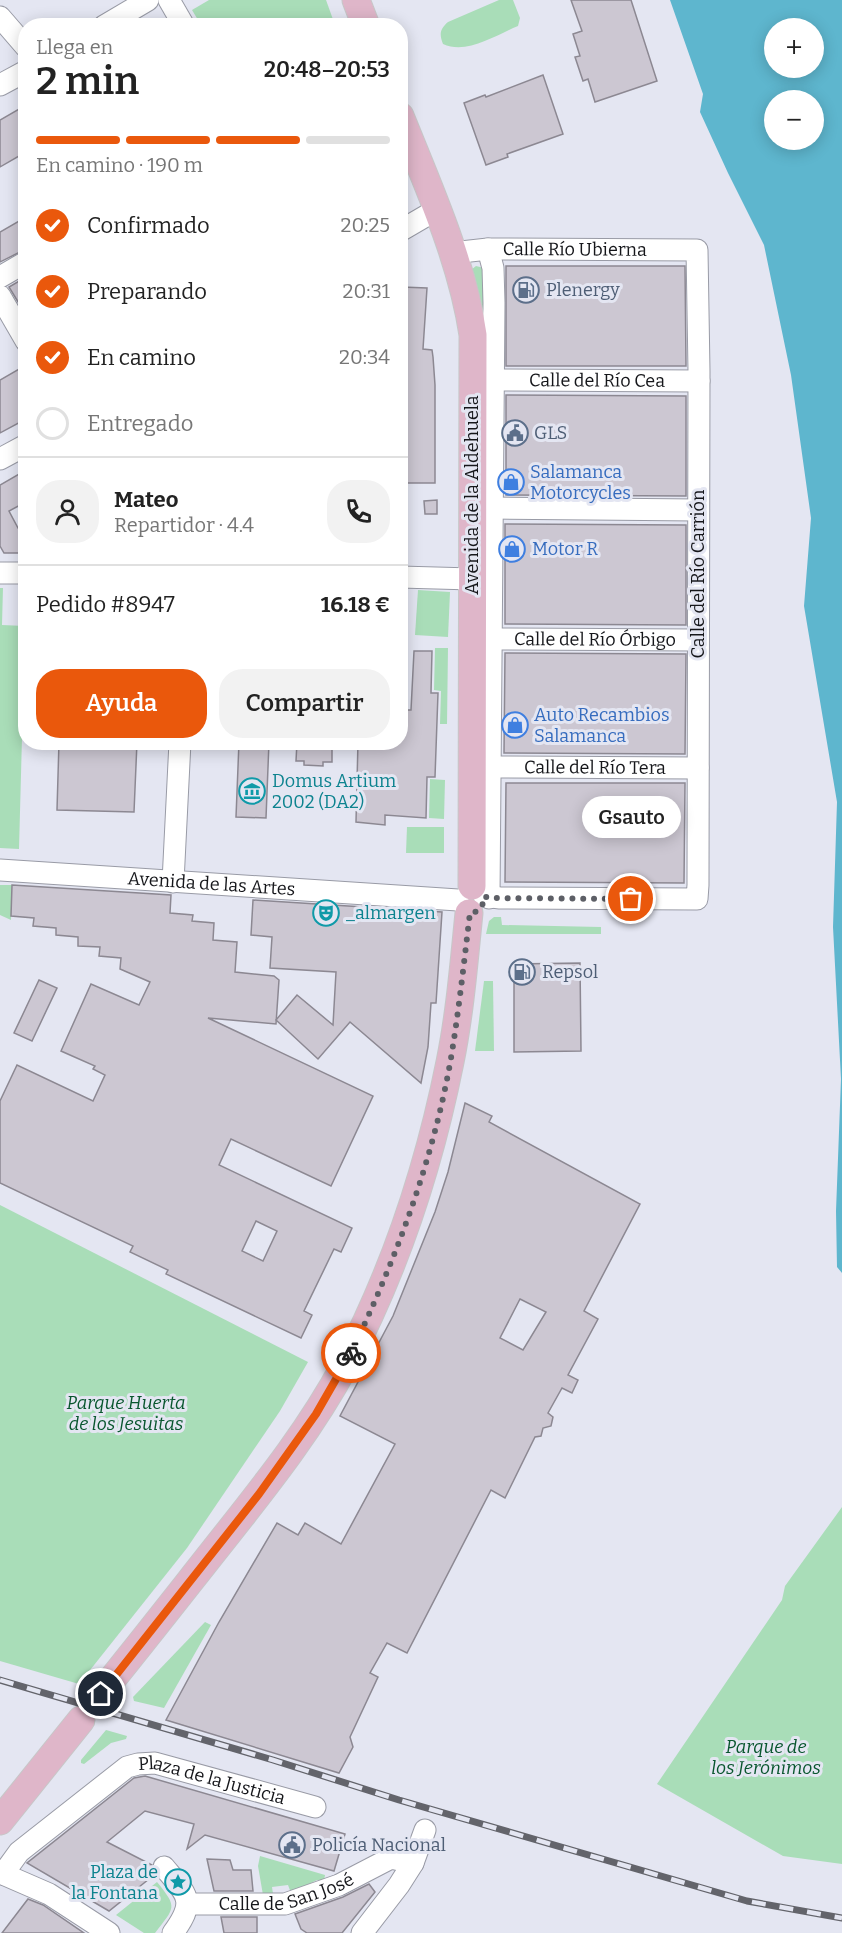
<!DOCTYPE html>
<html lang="es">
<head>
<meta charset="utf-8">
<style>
  :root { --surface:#fff; --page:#f2f2f2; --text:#222; --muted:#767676; --line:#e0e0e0; --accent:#ea580c }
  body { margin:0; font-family:Bitter,serif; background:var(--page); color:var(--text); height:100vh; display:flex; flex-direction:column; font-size:22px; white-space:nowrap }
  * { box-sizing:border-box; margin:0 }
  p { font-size:20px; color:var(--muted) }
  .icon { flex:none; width:33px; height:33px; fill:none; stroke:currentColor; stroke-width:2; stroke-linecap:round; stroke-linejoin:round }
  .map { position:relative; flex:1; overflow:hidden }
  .sheet { position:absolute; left:18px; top:18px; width:390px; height:732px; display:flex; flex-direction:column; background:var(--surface); border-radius:24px; box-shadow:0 3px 15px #0003 }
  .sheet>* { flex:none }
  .tools { position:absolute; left:764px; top:18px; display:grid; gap:12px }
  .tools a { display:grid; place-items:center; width:60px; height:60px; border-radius:50%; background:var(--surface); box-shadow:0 3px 15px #0003; font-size:30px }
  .pin { position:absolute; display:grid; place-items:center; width:51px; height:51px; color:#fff; margin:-26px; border:3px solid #fff; border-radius:50%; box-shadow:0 2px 6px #0007 }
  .courier { position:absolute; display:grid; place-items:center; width:60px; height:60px; margin:-30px; border:4px solid #ea580c; border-radius:50%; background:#fff; color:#222; box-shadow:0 2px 8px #0007 }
  .bubble { position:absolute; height:42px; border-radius:21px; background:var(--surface); box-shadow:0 3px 15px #0003; font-size:20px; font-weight:600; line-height:42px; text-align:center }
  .headline em { font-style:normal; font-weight:600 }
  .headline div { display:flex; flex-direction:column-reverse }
  .headline { display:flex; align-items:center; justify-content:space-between; height:102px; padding:0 18px }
  h1 { font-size:39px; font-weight:600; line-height:45px }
  .bar { display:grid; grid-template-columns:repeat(4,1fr); gap:9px 6px; align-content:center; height:72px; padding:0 18px }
  .bar i { height:8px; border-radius:4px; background:var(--line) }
  .bar .selected { background:var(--accent) }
  .bar p { grid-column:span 4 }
  .line { display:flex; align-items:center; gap:15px; padding:0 18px; border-top:2px solid var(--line) }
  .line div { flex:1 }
  .round { display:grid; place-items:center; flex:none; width:63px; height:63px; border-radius:24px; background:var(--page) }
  ol { padding:0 18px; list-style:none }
  li { display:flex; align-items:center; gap:18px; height:66px }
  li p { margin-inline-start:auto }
  li .icon { padding:6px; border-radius:50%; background:var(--accent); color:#fff; stroke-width:4 }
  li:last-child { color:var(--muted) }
  li i { width:33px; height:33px; border:3px solid var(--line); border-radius:50% }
  .cta { display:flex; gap:12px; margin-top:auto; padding:12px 18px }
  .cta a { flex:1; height:69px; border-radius:24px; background:var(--accent); color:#fff; font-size:24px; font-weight:600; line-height:69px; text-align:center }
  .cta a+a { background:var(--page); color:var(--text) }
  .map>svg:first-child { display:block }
  .green { fill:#a9ddb8 }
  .water { fill:#5eb6ce; fill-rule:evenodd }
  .building { fill:#ccc7d2; stroke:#8c8892; stroke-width:1.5; fill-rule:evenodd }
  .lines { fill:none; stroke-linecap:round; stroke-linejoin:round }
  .minor-casing { stroke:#999ba6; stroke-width:23 }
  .major-casing { stroke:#c7c7c8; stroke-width:29 }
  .minor { stroke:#fff; stroke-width:21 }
  .major { stroke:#dfb6c9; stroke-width:27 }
  .rail-casing { stroke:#63646b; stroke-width:7 }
  .rail { stroke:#e4e6f2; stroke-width:4.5; stroke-dasharray:14; stroke-linecap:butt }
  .done { stroke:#5d5f66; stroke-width:6; stroke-dasharray:0 10.8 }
  .route { stroke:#ea580c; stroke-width:8 }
  .labels { text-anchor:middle; stroke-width:6; stroke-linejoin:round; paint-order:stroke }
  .street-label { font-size:18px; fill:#15161a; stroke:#e4e6f2 }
  .service-label { font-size:18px; fill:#4e5e75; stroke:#e4e6f2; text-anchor:start }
  .shop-label { font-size:18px; fill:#366cbe; stroke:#e4e6f2; text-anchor:start }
  .culture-label { font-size:18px; fill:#0d838f; stroke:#e4e6f2; text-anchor:start }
  .park-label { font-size:18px; font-style:italic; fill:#08562e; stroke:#e4e6f2 }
</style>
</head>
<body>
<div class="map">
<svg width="842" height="1933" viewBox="0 0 842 1933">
  <rect width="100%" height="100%" fill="#e4e6f2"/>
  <g class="green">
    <polygon points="209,0 326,0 335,25 201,25 192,10"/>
    <path d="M499,0H513L520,18L518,26C496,35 467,55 443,44C439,34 440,29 448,22Z"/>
    <polygon points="476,266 484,268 485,555 471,270"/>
    <polygon points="0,588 3,588 2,625 25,626 19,849 0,848"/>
    <polygon points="418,590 450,592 448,637 415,635"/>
    <polygon points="435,648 448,648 447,724 440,724 441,691 434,690"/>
    <polygon points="430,779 445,780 444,819 429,818"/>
    <polygon points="407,827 444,827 444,853 406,853"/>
    <polygon points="0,885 12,885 11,920 0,915"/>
    <polygon points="494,917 501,917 502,925 601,927 601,934 486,934 489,921"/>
    <polygon points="484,981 493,981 494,1051 475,1051"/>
    <polygon points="0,1205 308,1362 280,1411 187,1548 79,1684 0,1661"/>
    <polygon points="842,1507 842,1864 783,1856 657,1784 782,1600 785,1586"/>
    <polygon points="205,1622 211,1625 164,1708 134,1701 133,1697"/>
    <polygon points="106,1730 127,1736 126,1739 111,1743 84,1764 81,1763 81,1760"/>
    <polygon points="260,1856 325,1875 324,1881 317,1880 291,1893 288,1885 272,1887 273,1894 263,1895 258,1866"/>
    <path d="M157,1882C178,1908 175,1907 155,1933H144L116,1915Z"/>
  </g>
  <path class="water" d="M670,0H842V1273L837,1267L836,1211L841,1079L833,927L837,802L804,606L811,518L791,375L764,245L728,173L700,112L703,94ZM774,28H813V68H774ZM774,100H813V140H774Z"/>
  <g class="building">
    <polygon points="571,0 631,0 657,81 595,102 588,79 583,81 575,57 580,56 573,34 582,31"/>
    <polygon points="543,75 563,134 507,154 508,157 486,165 464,103 485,95 486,97"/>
    <polygon points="26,105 26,152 0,167 0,120"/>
    <polygon points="26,217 26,249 0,262 0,232"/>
    <polygon points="506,266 685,266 686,366 506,366"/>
    <polygon points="26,277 26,315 9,287"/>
    <polygon points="401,287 427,288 423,349 432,350 433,357 435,385 435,483 400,483"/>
    <polygon points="26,365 26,419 0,433 0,380"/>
    <polygon points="506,395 686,396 686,496 506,495"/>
    <polygon points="26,470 26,502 9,511 18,528 26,528 26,553 4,553 0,546 0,485"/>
    <polygon points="437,500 437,514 425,514 424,501"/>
    <polygon points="505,524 686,525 686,625 505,624"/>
    <polygon points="414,651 432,651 431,693 438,693 435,777 427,777 426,818 385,815 385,825 356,822 358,742 400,742 402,710 411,710"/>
    <polygon points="505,653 686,654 685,754 504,753"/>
    <polygon points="59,742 137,742 134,812 57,810"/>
    <polygon points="239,742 269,742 266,818 236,817"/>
    <polygon points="297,742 332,742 332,762 323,762 323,766 304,765 304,761 296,761"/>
    <polygon points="506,783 685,783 684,883 505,882"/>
    <path d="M12,885L171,895L170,913L193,915L192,921L214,923L213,940L237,942L235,972L274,976L279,980L276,1024L208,1018L373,1096L331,1186L231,1139L219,1165L352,1228L341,1252L334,1249L304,1311L312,1315L301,1338L166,1274L168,1270L130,1252L133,1246L0,1183V1101L17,1065L93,1101L105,1075L93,1069L95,1066L61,1051L91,984L139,1005L150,982L120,969L121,958L99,956L100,947L78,946V937L56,935V928L33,926L34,918L11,916ZM256,1221L277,1231L263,1261L242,1251Z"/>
    <polygon points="253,900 442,912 436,1003 431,1003 428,1047 421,1083 350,1022 318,1059 276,1020 297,995 333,1025 336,972 270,968 272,937 251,935"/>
    <polygon points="580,963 581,1051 514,1052 514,964"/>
    <polygon points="39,980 57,988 32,1041 14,1033"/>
    <path d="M465,1103L492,1116L489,1122L640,1204L584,1311L598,1319L568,1375L578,1380L572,1393L562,1388L548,1413L553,1417L551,1426L543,1428L541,1436L535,1437L505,1498L491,1490L407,1653L387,1643L370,1673L378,1677L350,1737L353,1747L339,1773L166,1720L219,1622L277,1523L298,1535L305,1523L341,1544L395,1444L340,1416L393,1316L435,1212L448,1172ZM520,1299L546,1312L523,1350L500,1338Z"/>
    <polygon points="145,1776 345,1834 334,1871 205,1835 187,1849 194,1824 145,1811 107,1842 152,1865 154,1875 109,1911 27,1863 134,1778"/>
    <polygon points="207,1859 230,1860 233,1870 251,1870 253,1891 214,1891"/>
    <polygon points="369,1884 375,1892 342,1933 307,1933 301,1929 295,1914 343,1897"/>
    <polygon points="28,1899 43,1905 84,1933 2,1933"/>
    <polygon points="221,1917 257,1917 257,1933 224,1933"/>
  </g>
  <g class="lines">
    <g class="minor-casing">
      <g id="minor">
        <polyline points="169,0 184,26"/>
        <polyline points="0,17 26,47"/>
        <polyline points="104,26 148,0"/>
        <polyline points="0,85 26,71"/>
        <polyline points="400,231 436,210"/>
        <polyline points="488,249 493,268 494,303 489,898"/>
        <path id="s1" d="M452,253L488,249L697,250L699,371L698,885L697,899L500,898L484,896"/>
        <polyline points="0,277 26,262"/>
        <polyline points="0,296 26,341"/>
        <path id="s2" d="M493,380L699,381"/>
        <polyline points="0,459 26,445"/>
        <polyline points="493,508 698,510"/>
        <polyline points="0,573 26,573"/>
        <polyline points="400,577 472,579"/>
        <path id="s3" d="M491,639L698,640"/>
        <path id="s4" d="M490,767L698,768"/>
        <path id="s5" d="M0,870L458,900"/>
        <polyline points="173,882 180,742"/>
        <path d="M164,1867C187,1895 197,1900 173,1933"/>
        <path id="s6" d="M3,1874L19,1852L127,1767L138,1764L155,1763L315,1807"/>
        <polyline points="3,1874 49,1894 109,1933"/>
        <path id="s7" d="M188,1904H285L339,1885L391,1858L413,1863"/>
        <polyline points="362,1933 399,1885 413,1863 425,1830"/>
      </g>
    </g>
    <g class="major-casing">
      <g id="major">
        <polyline points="356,0 366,26"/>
        <path d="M400,116C428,186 462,260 473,335L472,886"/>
        <path d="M101,1693C144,1640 186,1586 228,1533C270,1480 313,1425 345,1365C395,1270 429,1167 450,1062C460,1013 464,962 469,913"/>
        <polyline points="0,1821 81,1720"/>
      </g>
    </g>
    <use href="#minor" class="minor"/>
    <use href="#major" class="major"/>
    <g class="rail-casing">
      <polyline id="rail" points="0,1680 273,1760 399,1800 747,1901 842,1918"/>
    </g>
    <use href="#rail" class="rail"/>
  </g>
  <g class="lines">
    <path class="done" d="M351,1353C396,1259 433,1161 451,1058C459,1010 464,961 470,913L475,912L482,907L484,896L489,898L631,899"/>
    <polyline class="route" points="101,1694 259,1494 316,1414 351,1353"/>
  </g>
  <defs>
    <g id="fuel-ring" transform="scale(1.35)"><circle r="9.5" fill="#e4e6f2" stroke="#5c6f8a" stroke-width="1.5"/><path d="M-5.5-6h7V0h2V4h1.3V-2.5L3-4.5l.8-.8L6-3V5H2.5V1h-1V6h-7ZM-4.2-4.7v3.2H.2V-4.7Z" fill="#5c6f8a"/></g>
    <g id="civic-ring" transform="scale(1.35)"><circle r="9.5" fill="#e4e6f2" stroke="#5c6f8a" stroke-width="1.5"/><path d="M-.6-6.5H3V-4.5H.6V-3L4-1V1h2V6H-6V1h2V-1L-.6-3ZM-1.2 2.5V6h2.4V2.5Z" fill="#5c6f8a"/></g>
    <g id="shop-ring" transform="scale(1.35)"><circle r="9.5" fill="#e4e6f2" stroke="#3f7fe0" stroke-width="1.5"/><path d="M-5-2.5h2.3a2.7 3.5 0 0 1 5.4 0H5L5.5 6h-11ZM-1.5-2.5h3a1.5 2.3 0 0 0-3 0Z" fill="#3f7fe0"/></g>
    <g id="museum-ring" transform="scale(1.35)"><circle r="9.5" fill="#e4e6f2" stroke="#0f9aa8" stroke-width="1.5"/><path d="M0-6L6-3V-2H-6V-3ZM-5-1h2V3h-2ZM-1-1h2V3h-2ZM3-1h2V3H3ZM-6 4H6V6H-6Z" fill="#0f9aa8"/></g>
    <g id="theatre-ring" transform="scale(1.35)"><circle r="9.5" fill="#e4e6f2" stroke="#0f9aa8" stroke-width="1.5"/><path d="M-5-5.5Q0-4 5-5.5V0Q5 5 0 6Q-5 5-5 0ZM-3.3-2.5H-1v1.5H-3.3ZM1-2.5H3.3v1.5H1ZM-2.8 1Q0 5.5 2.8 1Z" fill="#0f9aa8"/></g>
    <g id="sight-ring" transform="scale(1.35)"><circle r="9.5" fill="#e4e6f2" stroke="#0f9aa8" stroke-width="1.5"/><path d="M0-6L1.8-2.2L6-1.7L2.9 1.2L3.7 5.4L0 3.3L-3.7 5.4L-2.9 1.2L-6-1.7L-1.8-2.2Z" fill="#0f9aa8"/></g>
  </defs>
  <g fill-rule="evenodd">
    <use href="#fuel-ring" x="526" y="290"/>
    <use href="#civic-ring" x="515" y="433"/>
    <use href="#shop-ring" x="511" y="482"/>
    <use href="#shop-ring" x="512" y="549"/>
    <use href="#shop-ring" x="515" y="725"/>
    <use href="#museum-ring" x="252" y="791"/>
    <use href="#theatre-ring" x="326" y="913"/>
    <use href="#fuel-ring" x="522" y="972"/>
    <use href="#civic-ring" x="292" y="1845"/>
    <use href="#sight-ring" x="178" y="1882"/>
  </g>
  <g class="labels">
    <g class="street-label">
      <text dy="6" stroke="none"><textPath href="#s1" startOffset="123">Calle Río Ubierna</textPath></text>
      <text dy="6" stroke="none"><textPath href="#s2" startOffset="104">Calle del Río Cea</textPath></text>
      <text transform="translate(472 495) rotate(-90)" y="6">Avenida de la Aldehuela</text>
      <text transform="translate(698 574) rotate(-90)" y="6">Calle del Río Carrión</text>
      <text dy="6" stroke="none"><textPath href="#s3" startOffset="104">Calle del Río Órbigo</textPath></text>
      <text dy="6" stroke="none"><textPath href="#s4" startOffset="105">Calle del Río Tera</textPath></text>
      <text dy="6" stroke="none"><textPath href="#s5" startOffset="212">Avenida de las Artes</textPath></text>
      <text dy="6" stroke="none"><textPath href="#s6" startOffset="252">Plaza de la Justicia</textPath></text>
      <text dy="6" stroke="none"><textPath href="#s7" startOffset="100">Calle de San José</textPath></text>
    </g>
    <g class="service-label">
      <text x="546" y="296">Plenergy</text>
      <text x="534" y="439">GLS</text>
      <text x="542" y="978">Repsol</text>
      <text x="312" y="1851">Policía Nacional</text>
    </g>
    <g class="shop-label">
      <text x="530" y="478">Salamanca<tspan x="530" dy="21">Motorcycles</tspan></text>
      <text x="532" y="555">Motor R</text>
      <text x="534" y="721">Auto Recambios<tspan x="534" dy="21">Salamanca</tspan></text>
    </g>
    <g class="culture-label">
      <text x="272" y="787">Domus Artium<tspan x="272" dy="21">2002 (DA2)</tspan></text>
      <text x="346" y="919">_almargen</text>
      <text x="158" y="1878" text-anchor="end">Plaza de<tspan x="158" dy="21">la Fontana</tspan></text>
    </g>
    <g class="park-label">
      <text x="126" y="1409">Parque Huerta<tspan x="126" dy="21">de los Jesuitas</tspan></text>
      <text x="766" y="1753">Parque de<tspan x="766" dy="21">los Jerónimos</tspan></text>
    </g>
  </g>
</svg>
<div class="tools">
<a>+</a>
<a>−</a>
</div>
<div class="pin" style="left:631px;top:899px;background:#ea580c"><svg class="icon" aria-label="bag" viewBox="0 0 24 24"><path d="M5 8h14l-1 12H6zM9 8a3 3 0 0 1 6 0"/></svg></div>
<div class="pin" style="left:101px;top:1694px;background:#1f2937"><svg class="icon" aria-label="home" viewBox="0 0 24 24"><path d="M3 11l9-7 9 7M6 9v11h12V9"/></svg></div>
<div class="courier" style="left:351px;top:1353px"><svg class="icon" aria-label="bike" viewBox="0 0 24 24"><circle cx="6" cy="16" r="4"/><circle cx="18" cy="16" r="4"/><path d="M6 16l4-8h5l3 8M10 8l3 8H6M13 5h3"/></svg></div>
<div class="bubble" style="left:582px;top:796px;width:99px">Gsauto</div>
<section class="sheet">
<div class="headline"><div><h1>2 min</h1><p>Llega en</p></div><em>20:48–20:53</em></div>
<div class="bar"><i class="selected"></i><i class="selected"></i><i class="selected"></i><i></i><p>En camino · 190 m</p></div>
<ol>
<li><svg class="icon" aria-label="check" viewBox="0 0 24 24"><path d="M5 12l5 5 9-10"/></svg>Confirmado<p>20:25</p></li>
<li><svg class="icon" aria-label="check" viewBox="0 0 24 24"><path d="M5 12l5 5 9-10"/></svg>Preparando<p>20:31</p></li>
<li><svg class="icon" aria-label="check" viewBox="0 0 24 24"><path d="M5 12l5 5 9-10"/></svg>En camino<p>20:34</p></li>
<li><i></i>Entregado</li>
</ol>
<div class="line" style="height:108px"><a class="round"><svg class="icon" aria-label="person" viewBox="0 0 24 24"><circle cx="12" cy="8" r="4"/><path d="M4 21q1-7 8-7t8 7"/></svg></a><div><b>Mateo</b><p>Repartidor · 4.4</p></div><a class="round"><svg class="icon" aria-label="phone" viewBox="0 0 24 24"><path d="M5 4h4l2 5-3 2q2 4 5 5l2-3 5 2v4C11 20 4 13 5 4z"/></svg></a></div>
<div class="line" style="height:78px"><div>Pedido #8947</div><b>16.18 €</b></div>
<div class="cta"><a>Ayuda</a><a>Compartir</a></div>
</section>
</div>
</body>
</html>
